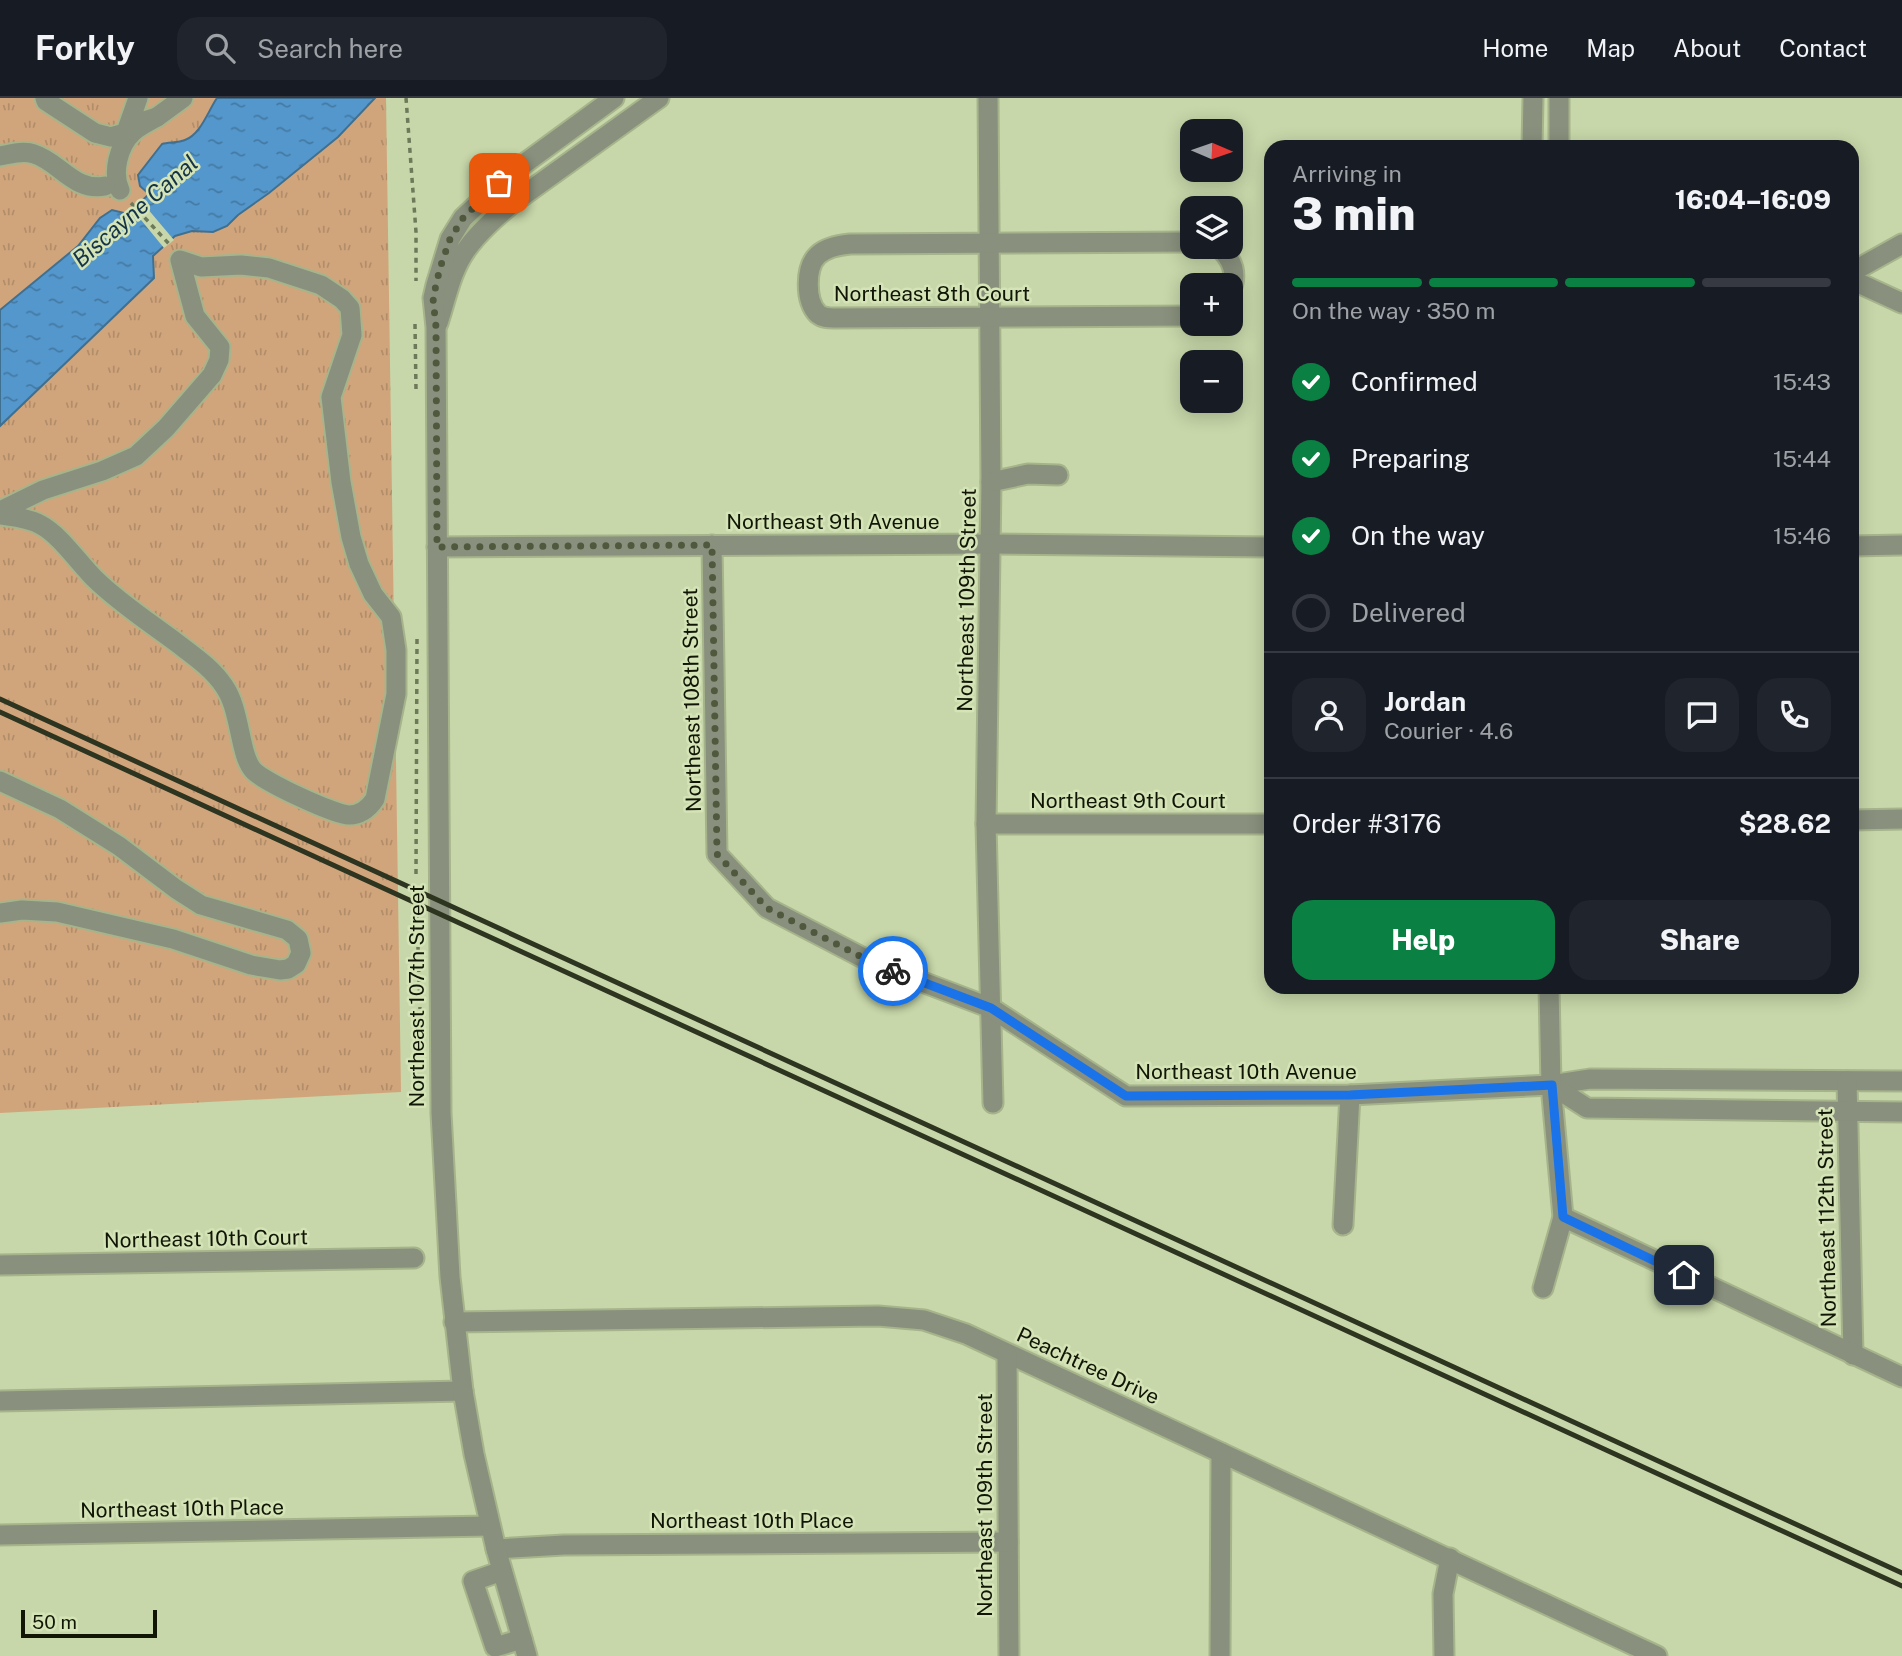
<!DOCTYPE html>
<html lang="en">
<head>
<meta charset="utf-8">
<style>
  :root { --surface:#171b24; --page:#20242c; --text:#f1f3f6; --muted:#9ea1a6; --line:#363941; --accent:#0b8043 }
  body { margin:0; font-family:"Public Sans",sans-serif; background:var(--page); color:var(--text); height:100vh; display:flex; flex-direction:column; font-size:26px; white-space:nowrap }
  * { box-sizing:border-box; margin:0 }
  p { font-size:23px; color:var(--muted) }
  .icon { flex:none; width:38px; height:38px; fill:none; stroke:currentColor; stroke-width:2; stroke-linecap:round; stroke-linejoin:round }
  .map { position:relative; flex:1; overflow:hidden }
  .sheet { position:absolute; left:1264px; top:42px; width:595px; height:854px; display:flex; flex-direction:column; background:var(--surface); border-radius:21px; box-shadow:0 4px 18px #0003 }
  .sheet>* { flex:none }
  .needle { width:46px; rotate:92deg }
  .fabs { position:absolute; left:1180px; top:21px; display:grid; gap:14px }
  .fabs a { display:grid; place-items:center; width:63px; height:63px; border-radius:14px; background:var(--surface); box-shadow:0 4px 18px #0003; font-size:35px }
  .scale { position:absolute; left:21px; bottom:18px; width:136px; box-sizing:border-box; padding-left:7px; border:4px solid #101505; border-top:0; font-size:19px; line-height:24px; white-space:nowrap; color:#101505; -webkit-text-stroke:5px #d4e4b6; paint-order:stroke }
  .pin { position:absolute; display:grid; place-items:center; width:60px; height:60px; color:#fff; margin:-30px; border-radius:14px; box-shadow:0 4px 10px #0006 }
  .courier { position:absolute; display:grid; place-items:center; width:70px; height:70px; margin:-35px; border:5px solid #1a73e8; border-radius:50%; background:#fff; color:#222; box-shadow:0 2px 9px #0007 }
  .summary em { font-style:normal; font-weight:800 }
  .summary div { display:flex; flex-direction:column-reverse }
  .summary { display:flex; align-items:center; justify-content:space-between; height:119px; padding:0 28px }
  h1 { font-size:46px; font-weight:800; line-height:52px }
  .bar { display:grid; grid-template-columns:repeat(4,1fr); gap:10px 7px; align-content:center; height:84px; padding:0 28px }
  .bar i { height:9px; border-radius:5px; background:var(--line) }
  .bar .active { background:var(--accent) }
  .bar p { grid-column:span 4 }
  .line { display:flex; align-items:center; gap:18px; padding:0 28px; border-top:2px solid var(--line) }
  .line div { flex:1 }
  .round { display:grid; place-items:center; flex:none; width:74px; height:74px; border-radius:21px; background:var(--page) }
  ol { padding:0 28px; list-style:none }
  li { display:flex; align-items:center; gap:21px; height:77px }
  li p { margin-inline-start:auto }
  li .icon { padding:7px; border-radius:50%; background:var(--accent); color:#fff; stroke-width:4 }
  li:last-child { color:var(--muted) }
  li i { width:38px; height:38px; border:4px solid var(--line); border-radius:50% }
  .action { display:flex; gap:14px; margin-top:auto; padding:14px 28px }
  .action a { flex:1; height:80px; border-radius:21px; background:var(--accent); color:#fff; font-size:28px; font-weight:800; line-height:80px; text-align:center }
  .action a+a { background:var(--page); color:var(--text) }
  header { display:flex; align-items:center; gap:42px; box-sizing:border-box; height:98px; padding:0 35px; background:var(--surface); border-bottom:2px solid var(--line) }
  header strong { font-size:33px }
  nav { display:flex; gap:38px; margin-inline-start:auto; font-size:24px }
  .search { width:490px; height:63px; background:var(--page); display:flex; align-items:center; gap:18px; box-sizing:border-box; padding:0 24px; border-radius:21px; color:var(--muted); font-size:26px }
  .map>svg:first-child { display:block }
  .grass { fill:url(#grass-tufts) }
  .water { fill:url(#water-ripples); stroke:#407090; stroke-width:2 }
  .pier { fill:#c7d7a9 }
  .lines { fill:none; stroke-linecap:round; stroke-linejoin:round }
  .minor-casing { stroke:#a6b48b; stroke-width:23 }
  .path { stroke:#6e7959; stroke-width:3.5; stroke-dasharray:5 5; stroke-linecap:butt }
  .minor { stroke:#89907d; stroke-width:19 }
  .rail { stroke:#2d341f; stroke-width:5 }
  .done { stroke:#50593e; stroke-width:7; stroke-dasharray:0 12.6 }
  .route { stroke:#1a73e8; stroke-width:9 }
  .labels { text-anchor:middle; stroke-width:5; stroke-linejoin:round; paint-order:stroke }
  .street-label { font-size:21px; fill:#101505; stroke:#d4e4b6 }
  .water-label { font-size:23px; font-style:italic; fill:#143248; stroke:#d4e4b6 }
</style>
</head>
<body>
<header>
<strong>Forkly</strong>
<div class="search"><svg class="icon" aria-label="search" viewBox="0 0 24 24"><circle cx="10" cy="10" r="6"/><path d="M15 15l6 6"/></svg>Search here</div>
<nav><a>Home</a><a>Map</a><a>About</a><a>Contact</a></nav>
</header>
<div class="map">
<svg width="1902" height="1558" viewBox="0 0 1902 1558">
  <defs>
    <pattern id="grass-tufts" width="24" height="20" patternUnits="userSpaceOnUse" patternTransform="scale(1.75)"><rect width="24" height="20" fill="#d1a57c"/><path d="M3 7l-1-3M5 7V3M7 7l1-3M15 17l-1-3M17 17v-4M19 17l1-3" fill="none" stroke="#b28d6a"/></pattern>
    <pattern id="water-ripples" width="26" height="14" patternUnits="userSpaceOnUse" patternTransform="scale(1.75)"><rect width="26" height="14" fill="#5497cc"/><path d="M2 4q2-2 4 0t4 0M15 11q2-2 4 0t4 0" fill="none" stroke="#447aa4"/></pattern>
  </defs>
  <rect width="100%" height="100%" fill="#c7d7a9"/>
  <polygon class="grass" points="0,0 386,0 401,994 0,1015"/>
  <path class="water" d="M217,0H375L338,39L269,95L238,117L227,128L213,134L192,133L175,138L153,158L154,180L0,328V212L78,148L100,120L112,112L128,116L149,96L140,88L138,77L162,46C169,44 178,45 185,42C201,36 208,13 217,0Z"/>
  <polygon class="pier" points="141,103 174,142 164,150 132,111"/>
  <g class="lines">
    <g class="minor-casing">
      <g id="minor">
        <path d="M45,0L46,3L95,35L111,39L125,35L137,25L157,19C150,23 139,28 133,34C118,48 112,75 120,92"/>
        <polyline points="988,0 991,384 986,726 993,1005"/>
        <polyline points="157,19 183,0"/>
        <polyline points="126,34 138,0"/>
        <polyline points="1532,49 1533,0"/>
        <polyline points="1559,49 1559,0"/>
        <path d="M0,58C11,56 23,52 34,56C60,64 74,94 105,88"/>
        <path d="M1192,144L850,146C839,147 827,149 818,157C805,169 805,203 818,216C823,220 828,220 834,220L1192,218"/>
        <path d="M1219,149C1233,162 1238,176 1230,194"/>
        <polyline points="1852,174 1902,146"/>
        <polyline points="1852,182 1902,205"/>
        <path d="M438,225C446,201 451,173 466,152C478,135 494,121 510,107L659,0"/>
        <polyline points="991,384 1028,376 1058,377"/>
        <path d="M0,413L43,392L102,373L136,358L166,330L212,277L219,262L220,249L195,218L180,162L201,169L241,167L269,170L321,187L342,201L350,210L352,237L331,299L341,384L351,439L359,466L373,496L391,519L396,552V596L375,701C369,710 360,717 349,717C335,717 262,683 253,672C239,656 241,612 224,588C212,570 194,558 177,545C149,524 118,504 94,480C78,464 60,437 41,427C29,420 14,419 0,417"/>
        <polyline points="712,447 717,756 767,810 875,866 991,910 1126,998 1350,997 1551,987 1590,981 1902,983"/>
        <polyline points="1852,448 1902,447"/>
        <polyline points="437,449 991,446 1270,449"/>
        <polyline points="0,683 60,711 119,748 176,791 201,807 287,832 298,841 301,855 296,866 288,871 280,872 251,867 173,841 57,814 22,812 0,815"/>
        <polyline points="1852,722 1902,721"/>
        <polyline points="986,726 1270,726"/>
        <polyline points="1847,983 1853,1257"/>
        <polyline points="1551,987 1587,1010 1902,1014"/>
        <polyline points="1563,1119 1902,1279"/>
        <polyline points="1343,1127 1350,997"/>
        <polyline points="0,1167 414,1160"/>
        <polyline points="1543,1190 1563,1119 1551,987 1549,889"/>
        <polyline points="454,1224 878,1218 924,1222 966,1236 1657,1558"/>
        <polyline points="1007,1256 1009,1558"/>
        <polyline points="0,1303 463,1293"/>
        <polyline points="0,1437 490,1428"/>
        <polyline points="496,1451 564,1447 1008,1444"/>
        <polyline points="502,1473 473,1483 495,1549 522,1541"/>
        <polyline points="527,1558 496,1451 474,1356 463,1293 450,1179 441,1015 436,229 433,200 436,187 450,141 463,120 510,76 614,0"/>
        <polyline points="1220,1558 1221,1355"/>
        <polyline points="1444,1558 1443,1496 1450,1460"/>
      </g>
    </g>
    <g class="path">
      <polyline points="406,0 416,134 416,183"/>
      <polyline points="131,105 171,148"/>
      <polyline points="415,226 416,292"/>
      <polyline points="416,776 417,541"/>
      <polyline points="417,819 420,911"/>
    </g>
    <use href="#minor" class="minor"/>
    <g class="rail">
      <polyline points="0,601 1902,1475"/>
      <polyline points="0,614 1902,1488"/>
    </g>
  </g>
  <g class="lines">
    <polyline class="done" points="499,85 463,120 450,141 440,170 433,200 436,229 437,449 712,447 717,756 767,810 875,866 893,873"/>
    <polyline class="route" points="893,873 991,910 1126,998 1350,997 1552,987 1563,1119 1684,1177"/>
  </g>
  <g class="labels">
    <g class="street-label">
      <text x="932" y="203">Northeast 8th Court</text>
      <text x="833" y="431">Northeast 9th Avenue</text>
      <text transform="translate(967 502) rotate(-89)" y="7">Northeast 109th Street</text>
      <text transform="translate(692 602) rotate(-91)" y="7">Northeast 108th Street</text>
      <text x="1128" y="710">Northeast 9th Court</text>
      <text transform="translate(417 898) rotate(-90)" y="7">Northeast 107th Street</text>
      <text x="1246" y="981">Northeast 10th Avenue</text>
      <text transform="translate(1827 1120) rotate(-91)" y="7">Northeast 112th Street</text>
      <text transform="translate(206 1141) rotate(-1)" y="7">Northeast 10th Court</text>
      <text transform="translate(1088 1268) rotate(25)" y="7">Peachtree Drive</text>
      <text transform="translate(985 1407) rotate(-90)" y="7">Northeast 109th Street</text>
      <text transform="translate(182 1411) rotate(-1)" y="7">Northeast 10th Place</text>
      <text x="752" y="1430">Northeast 10th Place</text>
    </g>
    <g class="water-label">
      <text transform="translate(135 113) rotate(-41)" y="8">Biscayne Canal</text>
    </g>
  </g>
</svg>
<div class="fabs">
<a><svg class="needle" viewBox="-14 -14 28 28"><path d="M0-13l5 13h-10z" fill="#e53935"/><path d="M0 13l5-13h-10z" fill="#9ea1a6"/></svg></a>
<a><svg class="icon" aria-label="layers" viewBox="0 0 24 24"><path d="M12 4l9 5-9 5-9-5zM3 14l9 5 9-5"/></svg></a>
<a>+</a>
<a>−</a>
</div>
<div class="scale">50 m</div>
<div class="pin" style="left:499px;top:85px;background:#ea580c"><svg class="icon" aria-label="bag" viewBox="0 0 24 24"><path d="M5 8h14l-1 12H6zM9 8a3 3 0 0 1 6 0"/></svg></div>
<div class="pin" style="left:1684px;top:1177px;background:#1f2937"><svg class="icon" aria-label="home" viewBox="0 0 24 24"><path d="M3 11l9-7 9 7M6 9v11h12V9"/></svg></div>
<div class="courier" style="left:893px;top:873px"><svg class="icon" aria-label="bike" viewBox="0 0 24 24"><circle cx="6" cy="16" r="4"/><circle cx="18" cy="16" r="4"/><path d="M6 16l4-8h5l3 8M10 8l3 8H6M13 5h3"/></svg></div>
<section class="sheet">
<div class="summary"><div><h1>3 min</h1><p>Arriving in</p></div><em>16:04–16:09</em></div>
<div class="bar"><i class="active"></i><i class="active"></i><i class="active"></i><i></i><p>On the way · 350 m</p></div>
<ol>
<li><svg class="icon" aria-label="check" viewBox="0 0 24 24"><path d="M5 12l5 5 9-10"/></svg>Confirmed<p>15:43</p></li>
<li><svg class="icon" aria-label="check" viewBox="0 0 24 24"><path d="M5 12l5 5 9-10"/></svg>Preparing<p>15:44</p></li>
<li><svg class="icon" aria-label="check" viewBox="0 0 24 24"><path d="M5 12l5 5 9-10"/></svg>On the way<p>15:46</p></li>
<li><i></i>Delivered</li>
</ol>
<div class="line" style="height:126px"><a class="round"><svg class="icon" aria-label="person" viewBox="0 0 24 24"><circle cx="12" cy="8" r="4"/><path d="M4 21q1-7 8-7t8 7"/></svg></a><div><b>Jordan</b><p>Courier · 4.6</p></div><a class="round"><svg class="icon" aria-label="chat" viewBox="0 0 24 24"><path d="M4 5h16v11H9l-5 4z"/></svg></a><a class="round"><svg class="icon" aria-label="phone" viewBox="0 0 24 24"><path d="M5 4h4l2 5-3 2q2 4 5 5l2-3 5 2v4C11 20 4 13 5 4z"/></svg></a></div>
<div class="line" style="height:91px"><div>Order #3176</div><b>$28.62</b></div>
<div class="action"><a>Help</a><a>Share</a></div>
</section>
</div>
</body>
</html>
